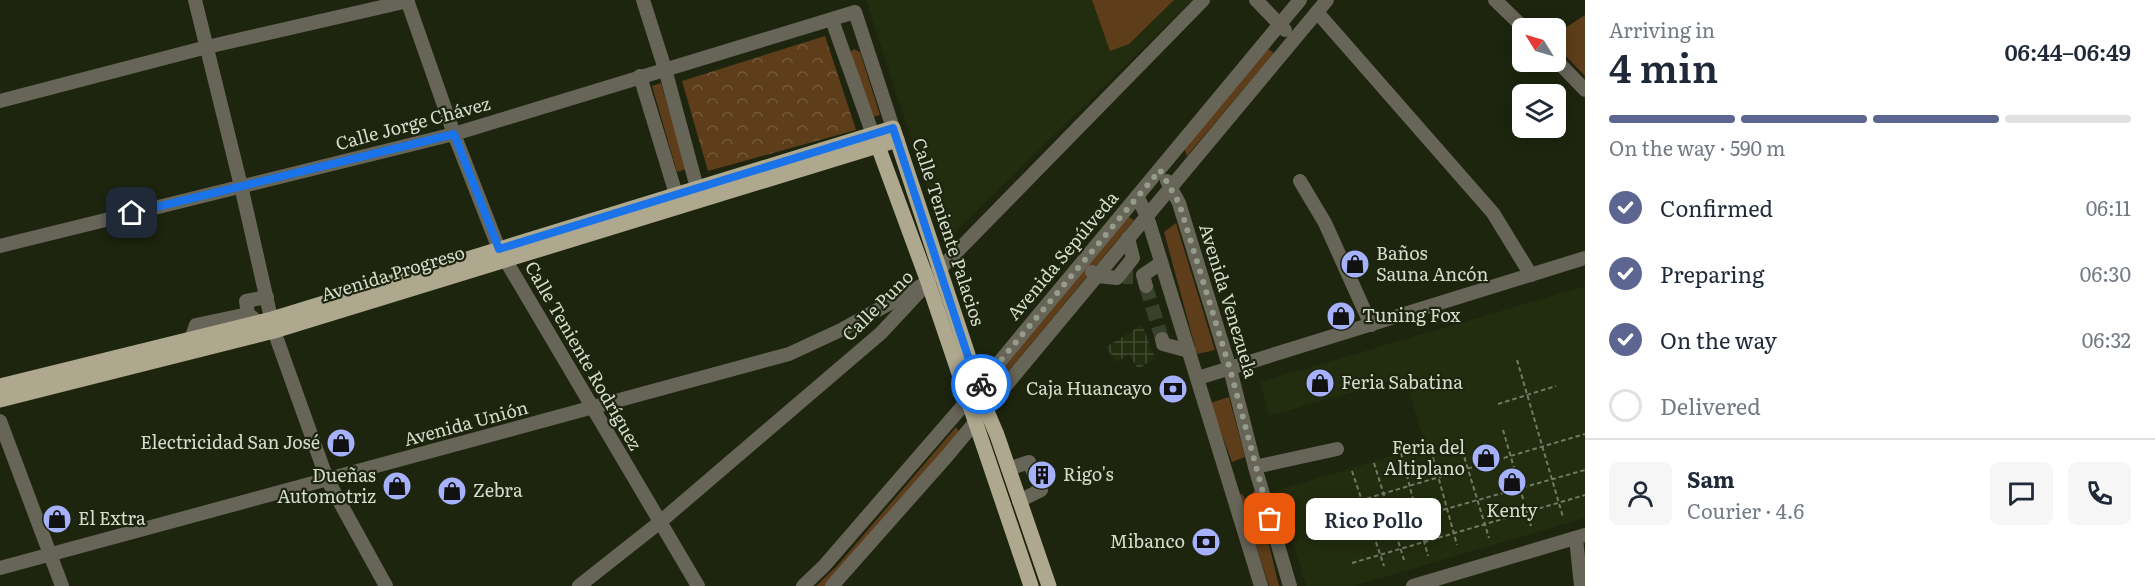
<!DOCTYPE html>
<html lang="en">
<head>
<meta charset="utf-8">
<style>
  :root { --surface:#fff; --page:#f6f6f7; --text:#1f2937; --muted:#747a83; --line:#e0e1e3; --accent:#5c6690 }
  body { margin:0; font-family:Literata,serif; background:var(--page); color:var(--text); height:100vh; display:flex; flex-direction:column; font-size:22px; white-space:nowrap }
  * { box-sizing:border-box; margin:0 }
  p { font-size:20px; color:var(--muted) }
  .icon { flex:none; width:33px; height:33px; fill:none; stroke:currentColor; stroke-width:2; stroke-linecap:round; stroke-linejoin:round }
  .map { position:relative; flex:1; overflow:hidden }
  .details { display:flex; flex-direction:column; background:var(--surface); width:570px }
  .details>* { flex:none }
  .needle { width:39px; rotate:307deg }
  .controls { position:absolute; left:1512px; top:18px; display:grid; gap:12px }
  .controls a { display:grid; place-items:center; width:54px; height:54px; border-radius:9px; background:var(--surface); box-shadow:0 3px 15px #0003; font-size:30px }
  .pin { position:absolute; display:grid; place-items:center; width:51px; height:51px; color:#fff; margin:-26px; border-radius:12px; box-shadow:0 3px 9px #0006 }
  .courier { position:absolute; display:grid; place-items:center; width:60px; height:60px; margin:-30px; border:4px solid #1a73e8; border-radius:50%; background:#fff; color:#222; box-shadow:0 2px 8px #0007 }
  .bubble { position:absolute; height:42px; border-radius:9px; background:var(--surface); box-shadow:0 3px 15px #0003; font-size:20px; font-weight:600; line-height:42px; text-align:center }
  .summary em { font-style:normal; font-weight:600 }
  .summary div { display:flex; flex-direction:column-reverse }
  .summary { display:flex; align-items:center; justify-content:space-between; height:102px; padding:0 24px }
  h1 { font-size:39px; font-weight:600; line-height:45px }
  .bar { display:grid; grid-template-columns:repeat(4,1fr); gap:9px 6px; align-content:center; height:72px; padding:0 24px }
  .bar i { height:8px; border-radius:4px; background:var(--line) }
  .bar .selected { background:var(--accent) }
  .bar p { grid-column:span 4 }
  .line { display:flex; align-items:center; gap:15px; padding:0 24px; border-top:2px solid var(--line) }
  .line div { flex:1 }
  .round { display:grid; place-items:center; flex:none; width:63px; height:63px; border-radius:9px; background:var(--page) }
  ol { padding:0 24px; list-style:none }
  li { display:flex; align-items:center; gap:18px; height:66px }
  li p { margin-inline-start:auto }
  li .icon { padding:6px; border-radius:50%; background:var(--accent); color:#fff; stroke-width:4 }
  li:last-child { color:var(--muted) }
  li i { width:33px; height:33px; border:3px solid var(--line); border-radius:50% }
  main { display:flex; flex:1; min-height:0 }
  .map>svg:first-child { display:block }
  .built { fill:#222c0e }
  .industrial { fill:url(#industrial-grid) }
  .grass { fill:#5e3e1a }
  .park { fill:url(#park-crowns) }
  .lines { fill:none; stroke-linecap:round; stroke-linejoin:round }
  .minor-tunnel { stroke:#39402b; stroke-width:14; stroke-dasharray:14 7; stroke-linecap:butt }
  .path { stroke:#727965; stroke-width:2; stroke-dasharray:4.5 3; stroke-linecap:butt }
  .minor { stroke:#676458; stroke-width:14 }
  .major { stroke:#aea88f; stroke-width:15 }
  .done { stroke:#959c8a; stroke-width:6; stroke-dasharray:0 10.8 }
  .route { stroke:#1a73e8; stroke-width:8 }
  .labels { text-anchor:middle; stroke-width:4.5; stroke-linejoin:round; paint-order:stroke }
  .street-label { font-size:18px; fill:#d6dccd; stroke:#1d250e }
  .poi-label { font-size:18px; fill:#d6dccd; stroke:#1d250e; text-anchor:start }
</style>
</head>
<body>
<main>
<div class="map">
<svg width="1585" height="586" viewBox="0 0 1585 586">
  <defs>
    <pattern id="industrial-grid" width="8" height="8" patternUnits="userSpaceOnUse" patternTransform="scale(1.5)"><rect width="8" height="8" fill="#222c0e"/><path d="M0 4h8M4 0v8" fill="none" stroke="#414a30"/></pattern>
    <pattern id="park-crowns" width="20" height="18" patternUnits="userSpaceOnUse" patternTransform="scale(1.5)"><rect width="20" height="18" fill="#5e3e1a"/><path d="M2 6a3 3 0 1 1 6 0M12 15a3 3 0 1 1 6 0" fill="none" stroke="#74593a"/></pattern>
  </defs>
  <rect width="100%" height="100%" fill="#1d250e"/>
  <g class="built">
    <polygon points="866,0 1192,0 945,242"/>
    <polygon points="1585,286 1585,518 1354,586 1306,586 1278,490 1425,446 1405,377 1269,416 1260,382"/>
  </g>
  <polygon class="industrial" points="1142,325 1155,358 1138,369 1129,354 1116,362 1106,347"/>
  <g class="grass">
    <polygon points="1092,0 1174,0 1129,44 1110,51"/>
    <polygon points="1585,15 1585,76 1556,46 1556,34"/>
    <polygon points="854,49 860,52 880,115 873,117 848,54"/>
    <polygon points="1268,49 1274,53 1187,156 1184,148"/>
    <polygon points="661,83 686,169 677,172 652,86"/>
    <polygon points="1127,216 1134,220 1001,380 997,375"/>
    <polygon points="1176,223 1215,350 1197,354 1164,232"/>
    <polygon points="1229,397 1245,457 1232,462 1210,403"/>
    <polygon points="956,427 960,432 826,586 816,586 837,566"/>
    <polygon points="1256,491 1279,586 1269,586 1239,494 1242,494 1245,499 1249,500 1253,492"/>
  </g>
  <polygon class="park" points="825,36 856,130 708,171 682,81"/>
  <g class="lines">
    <g class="minor-tunnel">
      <polyline points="1123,277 1133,277"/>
      <polyline points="1146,286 1162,339"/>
    </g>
    <g class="path">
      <polyline points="1517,360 1563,517"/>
      <polyline points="1498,404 1556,386"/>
      <polyline points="1503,430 1531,526"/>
      <polyline points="1429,443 1457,545"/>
      <polyline points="1460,443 1489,538"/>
      <polyline points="1401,453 1428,556"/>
      <polyline points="1374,463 1404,560"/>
      <polyline points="1352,471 1384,566"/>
      <polyline points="1331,509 1585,434"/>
      <polyline points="1342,538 1585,470"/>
      <polyline points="1352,563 1585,495"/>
    </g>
    <g class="minor">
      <polyline points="195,0 241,186 274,331 327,479 386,586"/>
      <polyline points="407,0 454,134 499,249 698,586"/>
      <polyline points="643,0 665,69 700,199"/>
      <polyline points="1256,0 1285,30"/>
      <polyline points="1495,0 1524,28"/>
      <polyline points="1317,12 1493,213 1531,275"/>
      <polyline points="832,20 873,135"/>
      <polyline points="1556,60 1585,90"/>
      <polyline points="640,76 679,204"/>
      <polyline points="0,101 207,47 408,1"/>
      <polyline points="1167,181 1179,203 1230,369 1255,467 1290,586"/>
      <polyline points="1300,181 1325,223 1371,325"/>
      <polyline points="1137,196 1147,216 1261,586"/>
      <polyline points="0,246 454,134 855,12 893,128"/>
      <polyline points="1092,272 1097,276 1117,278 1133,258 1128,238"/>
      <polyline points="934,275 1203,0"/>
      <polyline points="1146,286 1143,275 1161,263"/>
      <polyline points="248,314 246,301 267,297"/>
      <polyline points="191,339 196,325 248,314 258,322"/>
      <polyline points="1162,339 1163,344 1189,351"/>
      <polyline points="1198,378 1585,258"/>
      <polyline points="0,421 62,586"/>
      <polyline points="1255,467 1337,449"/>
      <polyline points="1008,469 1029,462 1041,490 1019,501"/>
      <polyline points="1576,538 1581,586"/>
      <polyline points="0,568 789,354 843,329 928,282"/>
      <polyline points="579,586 660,522 881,333 921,290"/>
      <polyline points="803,586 824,566 967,401 1300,0"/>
      <polyline points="832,586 947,456 1327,0"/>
      <polyline points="1413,586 1585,535"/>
    </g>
    <g class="major">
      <polyline points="875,138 928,282 1031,586"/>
      <polyline points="0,386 272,319 893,128 986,409 997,435 1049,586"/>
      <polyline points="0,400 274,331 897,140"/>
    </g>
  </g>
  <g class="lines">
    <polyline class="done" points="981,384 1160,170 1179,203 1230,369 1270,519"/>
    <polyline class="route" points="132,213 454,134 499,249 893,128 978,387 981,384"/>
  </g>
  <defs>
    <g id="shop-disc" transform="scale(1.5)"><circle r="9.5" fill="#a6b1fc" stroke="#1d250e"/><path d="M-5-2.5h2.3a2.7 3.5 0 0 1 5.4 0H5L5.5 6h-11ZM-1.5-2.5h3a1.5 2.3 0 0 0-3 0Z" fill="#111"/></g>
    <g id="bank-disc" transform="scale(1.5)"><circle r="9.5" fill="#a6b1fc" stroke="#1d250e"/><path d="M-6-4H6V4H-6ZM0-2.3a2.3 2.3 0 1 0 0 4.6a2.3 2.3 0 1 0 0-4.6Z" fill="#111"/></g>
    <g id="building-disc" transform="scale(1.5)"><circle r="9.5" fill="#a6b1fc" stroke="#1d250e"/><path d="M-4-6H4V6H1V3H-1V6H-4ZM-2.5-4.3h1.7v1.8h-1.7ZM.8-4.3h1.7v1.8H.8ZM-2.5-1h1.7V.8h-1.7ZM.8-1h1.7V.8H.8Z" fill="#111"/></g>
  </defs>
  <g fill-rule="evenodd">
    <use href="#shop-disc" x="1355" y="264"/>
    <use href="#shop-disc" x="1341" y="316"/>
    <use href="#shop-disc" x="1320" y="383"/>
    <use href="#bank-disc" x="1173" y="389"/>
    <use href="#shop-disc" x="341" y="443"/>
    <use href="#shop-disc" x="1486" y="458"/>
    <use href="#building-disc" x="1042" y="475"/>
    <use href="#shop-disc" x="1512" y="482"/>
    <use href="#shop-disc" x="397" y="486"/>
    <use href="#shop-disc" x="452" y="491"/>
    <use href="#shop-disc" x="57" y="519"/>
    <use href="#bank-disc" x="1206" y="542"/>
  </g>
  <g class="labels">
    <g class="street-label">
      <text transform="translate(413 124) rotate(-15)" y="6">Calle Jorge Chávez</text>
      <text transform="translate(948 232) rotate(72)" y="6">Calle Teniente Palacios</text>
      <text transform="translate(1063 256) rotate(-50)" y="6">Avenida Sepúlveda</text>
      <text transform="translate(393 274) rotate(-17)" y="6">Avenida Progreso</text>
      <text transform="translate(1228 301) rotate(73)" y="6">Avenida Venezuela</text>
      <text transform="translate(878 306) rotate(-45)" y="6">Calle Puno</text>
      <text transform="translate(583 356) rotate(60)" y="6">Calle Teniente Rodríguez</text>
      <text transform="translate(466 424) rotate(-15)" y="6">Avenida Unión</text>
    </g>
    <g class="poi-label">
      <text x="1376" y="260">Baños<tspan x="1376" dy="21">Sauna Ancón</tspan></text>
      <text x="1362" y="322">Tuning Fox</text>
      <text x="1341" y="389">Feria Sabatina</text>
      <text x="1152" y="395" text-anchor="end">Caja Huancayo</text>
      <text x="320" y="449" text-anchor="end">Electricidad San José</text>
      <text x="1465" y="454" text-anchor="end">Feria del<tspan x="1465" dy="21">Altiplano</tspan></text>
      <text x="1063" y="481">Rigo's</text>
      <text x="376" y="482" text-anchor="end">Dueñas<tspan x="376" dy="21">Automotriz</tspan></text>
      <text x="473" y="497">Zebra</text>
      <text x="1512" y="517" text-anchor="middle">Kenty</text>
      <text x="78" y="525">El Extra</text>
      <text x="1185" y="548" text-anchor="end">Mibanco</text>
    </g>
  </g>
</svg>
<div class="controls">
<a><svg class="needle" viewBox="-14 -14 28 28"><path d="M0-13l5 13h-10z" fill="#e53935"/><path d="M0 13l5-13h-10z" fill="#747a83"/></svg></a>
<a><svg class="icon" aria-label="layers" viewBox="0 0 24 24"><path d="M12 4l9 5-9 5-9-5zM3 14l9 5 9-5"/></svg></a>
</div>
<div class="pin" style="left:1270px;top:519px;background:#ea580c"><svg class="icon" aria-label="bag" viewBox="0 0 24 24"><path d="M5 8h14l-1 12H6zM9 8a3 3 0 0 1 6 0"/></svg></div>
<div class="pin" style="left:132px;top:213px;background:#1f2937"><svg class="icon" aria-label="home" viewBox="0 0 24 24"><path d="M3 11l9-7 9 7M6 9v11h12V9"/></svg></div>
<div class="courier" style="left:981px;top:384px"><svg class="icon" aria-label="bike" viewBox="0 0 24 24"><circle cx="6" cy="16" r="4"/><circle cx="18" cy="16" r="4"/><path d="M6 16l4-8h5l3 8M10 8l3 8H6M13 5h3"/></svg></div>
<div class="bubble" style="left:1306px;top:498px;width:135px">Rico Pollo</div>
</div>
<section class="details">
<div class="summary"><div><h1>4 min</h1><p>Arriving in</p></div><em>06:44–06:49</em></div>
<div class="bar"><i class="selected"></i><i class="selected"></i><i class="selected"></i><i></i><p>On the way · 590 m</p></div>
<ol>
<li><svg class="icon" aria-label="check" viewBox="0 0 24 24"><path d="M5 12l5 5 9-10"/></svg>Confirmed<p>06:11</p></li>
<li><svg class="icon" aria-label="check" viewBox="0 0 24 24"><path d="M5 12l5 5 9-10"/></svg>Preparing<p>06:30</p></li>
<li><svg class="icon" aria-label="check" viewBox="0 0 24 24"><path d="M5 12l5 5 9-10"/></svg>On the way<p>06:32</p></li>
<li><i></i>Delivered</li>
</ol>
<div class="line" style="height:108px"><a class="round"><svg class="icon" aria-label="person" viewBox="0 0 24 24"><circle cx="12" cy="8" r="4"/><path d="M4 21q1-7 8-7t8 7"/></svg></a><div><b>Sam</b><p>Courier · 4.6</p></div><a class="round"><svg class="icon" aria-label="chat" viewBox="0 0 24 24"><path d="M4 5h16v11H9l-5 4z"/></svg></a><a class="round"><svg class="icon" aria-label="phone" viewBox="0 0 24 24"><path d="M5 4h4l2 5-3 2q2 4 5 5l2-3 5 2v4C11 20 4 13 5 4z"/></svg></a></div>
</section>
</main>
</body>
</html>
